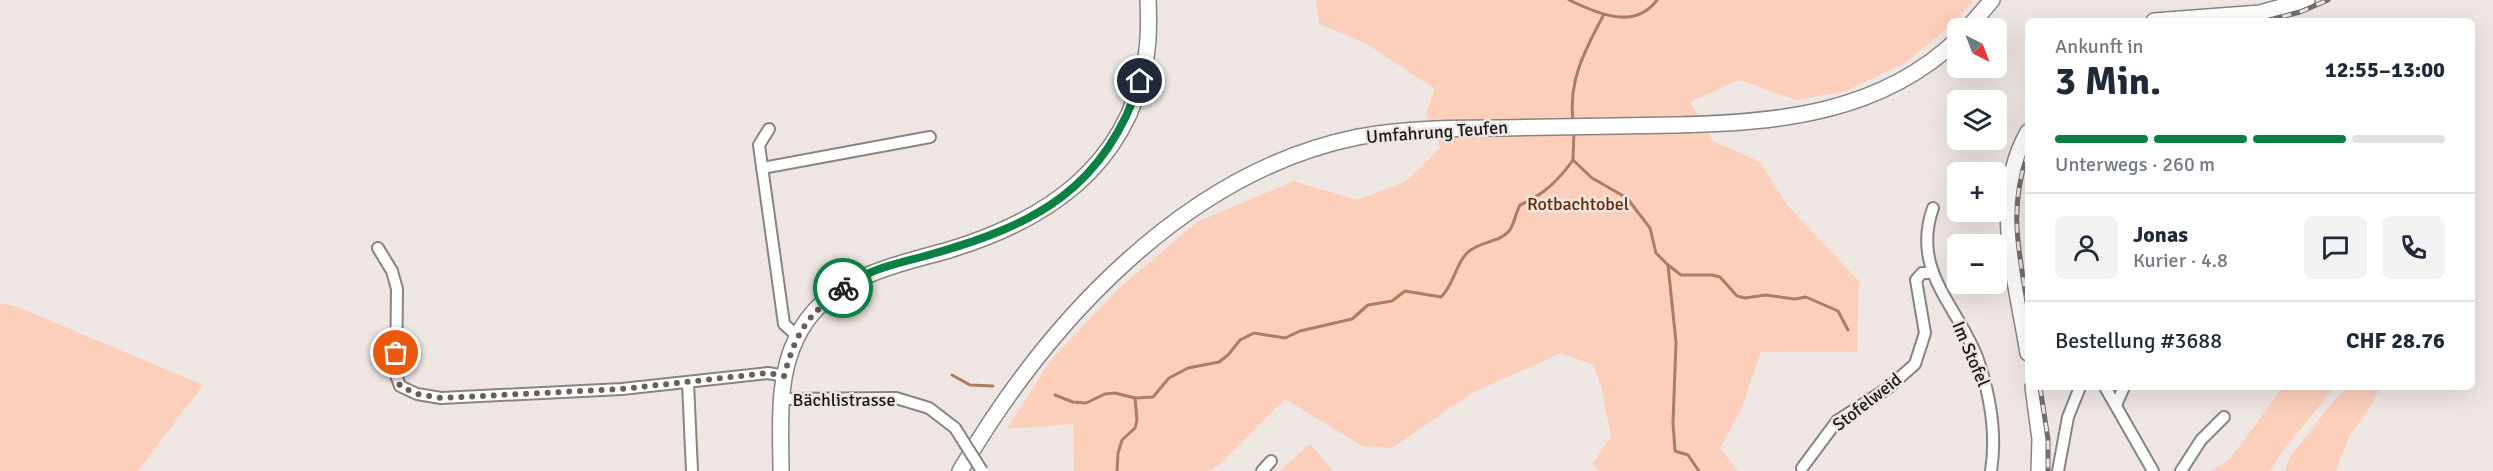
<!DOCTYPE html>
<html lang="de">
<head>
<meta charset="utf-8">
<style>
  :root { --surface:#fff; --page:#f2f2f3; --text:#1f2937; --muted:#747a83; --line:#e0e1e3; --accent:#0b8043 }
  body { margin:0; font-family:Signika,sans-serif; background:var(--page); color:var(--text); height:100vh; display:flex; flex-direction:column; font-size:22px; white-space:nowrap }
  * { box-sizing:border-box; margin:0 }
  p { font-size:20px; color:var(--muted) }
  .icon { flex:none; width:33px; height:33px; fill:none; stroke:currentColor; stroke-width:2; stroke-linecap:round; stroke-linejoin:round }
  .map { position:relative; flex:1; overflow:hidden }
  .sheet { position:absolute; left:2025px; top:18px; width:450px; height:372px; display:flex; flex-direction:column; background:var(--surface); border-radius:9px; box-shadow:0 6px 24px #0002 }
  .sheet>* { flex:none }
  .needle { width:39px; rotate:138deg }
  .fabs { position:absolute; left:1947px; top:18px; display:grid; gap:12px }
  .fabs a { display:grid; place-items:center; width:60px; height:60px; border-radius:9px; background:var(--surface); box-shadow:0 6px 24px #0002; font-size:30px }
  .pin { position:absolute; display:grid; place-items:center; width:51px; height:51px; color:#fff; margin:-26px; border:3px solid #fff; border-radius:50%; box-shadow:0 2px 6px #0007 }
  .courier { position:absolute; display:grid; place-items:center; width:60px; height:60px; margin:-30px; border:4px solid #0b8043; border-radius:50%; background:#fff; color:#222; box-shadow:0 2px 8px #0007 }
  .overview em { font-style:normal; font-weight:800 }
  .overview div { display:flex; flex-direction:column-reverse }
  .overview { display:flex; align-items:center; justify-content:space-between; height:102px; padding:0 30px }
  h1 { font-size:39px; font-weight:800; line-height:45px }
  .bar { display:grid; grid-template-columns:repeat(4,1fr); gap:9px 6px; align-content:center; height:72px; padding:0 30px }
  .bar i { height:8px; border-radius:4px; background:var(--line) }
  .bar .current { background:var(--accent) }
  .bar p { grid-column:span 4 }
  .line { display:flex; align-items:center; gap:15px; padding:0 30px; border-top:2px solid var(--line) }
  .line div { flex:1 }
  .round { display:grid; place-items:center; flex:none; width:63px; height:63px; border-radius:9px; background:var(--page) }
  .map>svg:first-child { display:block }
  .green { fill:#fccfbb }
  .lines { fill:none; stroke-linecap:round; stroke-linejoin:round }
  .stream { stroke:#ae7b63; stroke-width:3 }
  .street-casing { stroke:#8a8481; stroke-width:14 }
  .secondary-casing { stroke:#8a8481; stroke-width:18 }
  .street { stroke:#fff; stroke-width:10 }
  .secondary { stroke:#fff; stroke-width:15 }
  .rail-casing { stroke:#736e6c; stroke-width:5 }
  .rail { stroke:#eee6e3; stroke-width:3; stroke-dasharray:9; stroke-linecap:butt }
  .street-bridge-casing { stroke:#8a8481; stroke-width:14; stroke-linecap:butt }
  .street-bridge { stroke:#fff; stroke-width:10 }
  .done { stroke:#64605e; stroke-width:6; stroke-dasharray:0 10.8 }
  .route { stroke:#0b8043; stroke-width:8 }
  .labels { text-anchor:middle; stroke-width:5; stroke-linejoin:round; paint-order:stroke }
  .street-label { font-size:18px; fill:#1a1817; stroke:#eee6e3 }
  .park-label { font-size:18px; fill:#682900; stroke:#eee6e3 }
</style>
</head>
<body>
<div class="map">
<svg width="2493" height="471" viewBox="0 0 2493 471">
  <rect width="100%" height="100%" fill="#eee6e3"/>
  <g class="green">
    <polygon points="1316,0 1974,0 1950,26 1905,63 1846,91 1797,100 1739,80 1690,102 1713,141 1760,162 1788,206 1859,281 1857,352 1761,352 1741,410 1720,448 1738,471 1600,471 1592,464 1611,437 1602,390 1593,365 1561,353 1472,393 1392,448 1364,447 1285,399 1220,465 1207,471 1074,471 1073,424 1007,429 1050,361 1117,290 1197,222 1294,181 1357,200 1405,182 1440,148 1426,114 1435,89 1367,44 1319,24"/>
    <polygon points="0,303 18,307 203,385 138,471 0,471"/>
    <polygon points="2283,387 2335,387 2282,452 2270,471 2211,471 2230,459"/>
    <polygon points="2352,387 2379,389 2371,406 2350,435 2336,471 2285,471 2290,457 2328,408 2344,390"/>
    <polygon points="1310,444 1333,471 1279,471"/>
  </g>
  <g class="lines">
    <g class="stream">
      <path d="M1569,0C1596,13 1634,31 1657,0"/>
      <path d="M1573,121C1568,81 1585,50 1603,16"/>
      <polyline points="1574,130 1573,160 1592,178 1627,198 1650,228 1656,253 1668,265 1676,342 1673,423 1675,451 1688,455 1699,471"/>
      <polyline points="1668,265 1681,275 1712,275 1720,277 1737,296 1745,298 1766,295 1795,299 1806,297 1838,311 1848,330"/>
      <polyline points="952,375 970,385 993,386"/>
      <polyline points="1055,395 1073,402 1086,403 1105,394 1115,393 1135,398"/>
      <path d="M1117,471L1118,453L1122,440L1135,428L1137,420L1135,398L1153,397L1169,378L1188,368L1219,362L1228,355L1240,340L1254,333L1285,338L1300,331L1352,319L1368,305L1392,301L1405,291L1441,297C1454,285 1455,265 1467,253C1479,241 1499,243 1509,231C1514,225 1516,212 1520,205C1543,195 1558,181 1573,160"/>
    </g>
    <g class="street-casing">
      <g id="street">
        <polyline points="769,129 759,145 784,324 797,336"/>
        <polyline points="762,168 930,137"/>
        <path d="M1933,208C1911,270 1956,304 1977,357C1990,394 1997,433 1991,471"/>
        <polyline points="378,248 392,271 397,289 396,375 400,386 417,394 441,398 622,389 768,373 784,376"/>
        <polyline points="688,383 692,471"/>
        <polyline points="2105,387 2153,471"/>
        <polyline points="781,399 896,398 929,408 955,428"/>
        <polyline points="2116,405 2124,387"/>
        <polyline points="1802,468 1837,421 1888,388 1915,364 1925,333 1916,280 1922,273 1931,273"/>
        <polyline points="1262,471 1271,461"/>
        <polyline points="2058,471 2068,417 2080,387"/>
        <polyline points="2181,471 2201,440 2224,417"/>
      </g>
    </g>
    <g class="secondary-casing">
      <g id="secondary">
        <polyline points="2154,21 2260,13 2307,0"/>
        <polyline points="1968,28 1992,0"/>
        <path d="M2028,132C1990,198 2017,283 2028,353"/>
        <polyline points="2033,387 2040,439 2039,471"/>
        <path d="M781,471C781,426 776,379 797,337C825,278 893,266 949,250C1045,221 1125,168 1145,63C1149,43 1149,21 1148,0"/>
        <path d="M960,471C1046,324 1184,172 1358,137C1405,128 1454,128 1502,128C1560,127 1618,126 1676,125C1778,123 1881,113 1958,39"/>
      </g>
    </g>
    <use href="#street" class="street"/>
    <use href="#secondary" class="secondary"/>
    <g class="rail-casing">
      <g id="rail">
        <polyline points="2265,21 2300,12 2328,0"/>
        <path d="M2028,153C2008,210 2019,251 2028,308"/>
        <polyline points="2040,387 2048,439 2048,471"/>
      </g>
    </g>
    <use href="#rail" class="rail"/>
    <g class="street-bridge-casing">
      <polyline id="street-bridge" points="955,428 982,471"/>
    </g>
    <use href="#street-bridge" class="street-bridge"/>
  </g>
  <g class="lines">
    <path class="done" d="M396,353V375L400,386L417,394L441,398L622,389L768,373L784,376C796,332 807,316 843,288"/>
    <path class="route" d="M843,288C868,268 902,263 932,254C1036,225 1105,188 1140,81"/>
  </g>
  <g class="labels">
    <g class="street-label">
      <text transform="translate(1437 132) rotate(-4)" y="6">Umfahrung Teufen</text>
      <text transform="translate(1971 354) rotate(67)" y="6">Im Stofel</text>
      <text x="844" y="406">Bächlistrasse</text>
      <text transform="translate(1867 402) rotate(-38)" y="6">Stofelweid</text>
    </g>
    <g class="park-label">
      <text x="1578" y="210">Rotbachtobel</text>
    </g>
  </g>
</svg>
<div class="fabs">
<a><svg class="needle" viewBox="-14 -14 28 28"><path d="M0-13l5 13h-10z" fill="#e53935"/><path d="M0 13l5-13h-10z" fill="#747a83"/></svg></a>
<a><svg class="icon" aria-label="layers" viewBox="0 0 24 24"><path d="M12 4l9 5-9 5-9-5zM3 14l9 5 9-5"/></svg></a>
<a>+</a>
<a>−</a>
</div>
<div class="pin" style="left:396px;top:353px;background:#ea580c"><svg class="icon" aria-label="bag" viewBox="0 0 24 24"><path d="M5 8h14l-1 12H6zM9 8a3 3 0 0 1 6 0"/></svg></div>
<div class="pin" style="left:1140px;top:81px;background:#1f2937"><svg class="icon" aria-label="home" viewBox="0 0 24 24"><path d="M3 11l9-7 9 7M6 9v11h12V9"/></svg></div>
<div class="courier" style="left:843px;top:288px"><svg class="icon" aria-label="bike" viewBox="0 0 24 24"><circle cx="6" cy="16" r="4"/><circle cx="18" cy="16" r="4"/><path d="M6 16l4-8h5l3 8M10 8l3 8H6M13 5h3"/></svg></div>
<section class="sheet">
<div class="overview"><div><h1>3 Min.</h1><p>Ankunft in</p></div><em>12:55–13:00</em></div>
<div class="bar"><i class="current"></i><i class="current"></i><i class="current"></i><i></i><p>Unterwegs · 260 m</p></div>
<div class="line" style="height:108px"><a class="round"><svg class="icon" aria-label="person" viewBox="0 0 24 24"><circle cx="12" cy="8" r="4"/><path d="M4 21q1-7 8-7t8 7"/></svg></a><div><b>Jonas</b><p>Kurier · 4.8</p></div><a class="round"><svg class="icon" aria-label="chat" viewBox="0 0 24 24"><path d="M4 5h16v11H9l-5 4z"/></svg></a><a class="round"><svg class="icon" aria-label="phone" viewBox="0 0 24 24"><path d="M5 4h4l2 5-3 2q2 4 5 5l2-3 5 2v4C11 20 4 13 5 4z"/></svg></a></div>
<div class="line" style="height:78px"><div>Bestellung #3688</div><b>CHF 28.76</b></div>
</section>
</div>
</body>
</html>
